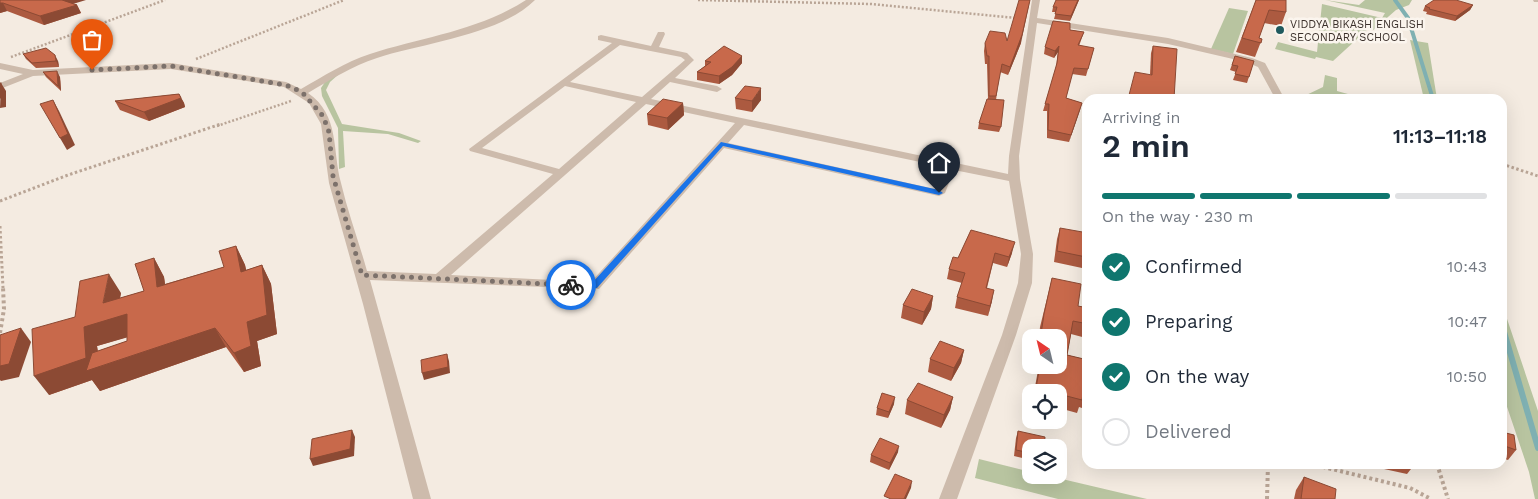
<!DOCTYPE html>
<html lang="en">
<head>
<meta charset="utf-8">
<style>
  :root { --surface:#fff; --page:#f6f6f7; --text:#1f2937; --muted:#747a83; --line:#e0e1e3; --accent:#0f766e }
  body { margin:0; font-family:"Work Sans",sans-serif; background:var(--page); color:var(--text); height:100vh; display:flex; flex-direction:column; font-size:19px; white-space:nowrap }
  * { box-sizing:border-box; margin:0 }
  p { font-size:16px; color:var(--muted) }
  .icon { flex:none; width:28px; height:28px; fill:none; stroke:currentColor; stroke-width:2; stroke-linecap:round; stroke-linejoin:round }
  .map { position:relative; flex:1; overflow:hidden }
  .side { position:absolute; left:1082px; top:94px; width:425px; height:375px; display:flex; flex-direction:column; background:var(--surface); border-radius:15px; box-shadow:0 5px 20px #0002 }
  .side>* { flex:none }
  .needle { width:32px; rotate:325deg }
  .tools { position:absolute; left:1022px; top:329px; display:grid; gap:10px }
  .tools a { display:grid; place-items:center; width:45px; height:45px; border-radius:10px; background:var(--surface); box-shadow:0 5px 20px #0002; font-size:25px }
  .pin { position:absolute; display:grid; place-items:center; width:42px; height:42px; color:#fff; margin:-51px -21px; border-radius:50% 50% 50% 0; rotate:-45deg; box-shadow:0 0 5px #0007 }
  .pin .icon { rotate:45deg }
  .courier { position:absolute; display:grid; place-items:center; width:50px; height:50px; margin:-25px; border:4px solid #1a73e8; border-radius:50%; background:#fff; color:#222; box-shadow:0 1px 6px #0007 }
  .head em { font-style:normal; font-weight:600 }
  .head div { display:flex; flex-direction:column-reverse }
  .head { display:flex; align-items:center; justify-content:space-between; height:85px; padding:0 20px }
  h1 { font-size:32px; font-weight:600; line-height:38px }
  .bar { display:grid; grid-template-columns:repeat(4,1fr); gap:8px 5px; align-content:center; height:60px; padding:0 20px }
  .bar i { height:6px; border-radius:4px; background:var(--line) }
  .bar .current { background:var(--accent) }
  .bar p { grid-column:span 4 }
  ol { padding:0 20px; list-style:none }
  li { display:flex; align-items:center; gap:15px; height:55px }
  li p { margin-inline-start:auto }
  li .icon { padding:5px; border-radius:50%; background:var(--accent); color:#fff; stroke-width:4 }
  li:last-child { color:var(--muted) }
  li i { width:28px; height:28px; border:2px solid var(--line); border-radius:50% }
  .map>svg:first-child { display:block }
  .green { fill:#b8c4a0 }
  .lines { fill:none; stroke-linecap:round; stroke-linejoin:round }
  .stream-far1 { stroke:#7fb0b2; stroke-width:4 }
  .stream { stroke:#7fb0b2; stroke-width:6 }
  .path-far2 { stroke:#b9a596; stroke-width:2.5; stroke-dasharray:2 2; stroke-linecap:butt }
  .path-far1 { stroke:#b9a596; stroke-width:3; stroke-dasharray:2.5 2.5; stroke-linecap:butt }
  .path { stroke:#b9a596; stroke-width:4; stroke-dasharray:3 3; stroke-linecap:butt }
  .minor { fill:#cdbbac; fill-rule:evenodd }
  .wall { fill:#ac5a40; fill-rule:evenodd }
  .shaded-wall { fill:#8c4a34 }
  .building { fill:#c8694b; stroke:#8c4a34 }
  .route { fill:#1a73e8 }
  .done { stroke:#7c716b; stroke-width:5; stroke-dasharray:0 9 }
  .poi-dot { fill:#1f5a5e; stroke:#fbf5ee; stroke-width:2 }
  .labels { text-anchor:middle; stroke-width:5; stroke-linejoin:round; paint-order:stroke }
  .far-poi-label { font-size:11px; fill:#3b302b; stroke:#fbf5ee; text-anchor:start }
</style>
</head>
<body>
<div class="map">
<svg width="1538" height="499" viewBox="0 0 1538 499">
  <rect width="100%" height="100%" fill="#f4ebe1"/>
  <g class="green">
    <polygon points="1325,0 1359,5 1365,0 1412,0 1409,5 1396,10 1373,30 1368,29 1333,61 1316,57 1315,59 1275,49 1278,42 1317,52 1322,4 1382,18 1385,13"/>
    <polygon points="1229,8 1248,11 1233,54 1211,49"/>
    <polygon points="1410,40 1428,43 1437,99 1424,99"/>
    <polygon points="339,74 330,82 326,90 342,124 399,133 421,141 418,143 388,134 343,131 345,167 339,169 338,128 322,96 321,88 327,79"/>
    <polygon points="1325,75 1337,78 1337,91 1366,99 1298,99 1323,87"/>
    <polygon points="1502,304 1538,411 1538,499 1535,499 1529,472 1503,395"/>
    <polygon points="979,459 1031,472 1031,475 1045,475 1147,499 1058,499 975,478"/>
  </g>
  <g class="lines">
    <polyline class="stream-far1" points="1395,0 1408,18 1433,99"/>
    <polyline class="stream" points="1502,325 1538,448"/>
    <g class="path-far2">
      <polyline points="698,0 871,4 1016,18"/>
      <polyline points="11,57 165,0"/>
      <polyline points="196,59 344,0"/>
      <polyline points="217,126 291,101"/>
    </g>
    <g class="path-far1">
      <polyline points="1502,164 1538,176"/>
      <polyline points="0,201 68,175 221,124"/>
      <polyline points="0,226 3,288"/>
    </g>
    <g class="path">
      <polyline points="0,333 4,309 3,287"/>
      <polyline points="1311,464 1410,488 1431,499"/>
      <polyline points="1437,464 1448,499"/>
      <polyline points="1267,499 1268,464"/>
    </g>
    <g class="minor">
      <path d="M526,0H535C500,35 423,43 377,58C352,66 330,80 308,93C340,115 332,150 341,183C348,213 359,242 367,271L436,274L553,174L470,151L469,149L612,43L598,40V36L601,35L651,46L658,32H664L665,34L659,47L687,53L694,60L675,78L717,86L722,89L717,92L670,82L651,99L1008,174L1009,156L1032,0H1040L1037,18L1168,38L1252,58L1265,63L1283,96L1281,98H1275L1258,67L1246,62L1168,44L1037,23L1019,156L1020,179L1033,254L1032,283L1016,335L957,499H939L1002,335L1018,283L1021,254L1009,181L954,170L945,193L939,196L724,148L599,289L370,280L431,499H413L363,304L329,183L321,124L309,103L284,87L171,69L33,76L0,89V83L23,74L0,69V63L33,70L171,63L286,82L301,89C324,76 345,62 370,54C423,37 478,31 526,0ZM620,45L681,57L685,60L642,97L570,82ZM565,86L636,102L559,169L482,148ZM646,104L735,123L591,282L451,275ZM744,125L944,167L935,189L728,143Z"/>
      <polygon points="1533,0 1538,0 1538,2 1534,2"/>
    </g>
  </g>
  <g class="wall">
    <polygon points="0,0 74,4 77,5 81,13 44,25 7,11 0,13"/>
    <polygon points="1079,0 1070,21 1054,19 1056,12 1052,12 1053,7"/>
    <polygon points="1256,0 1286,12 1281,26 1264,23 1259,38 1262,39 1255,57 1236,52"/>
    <polygon points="1473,5 1470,10 1455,21 1426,14 1427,12 1423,11 1425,6"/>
    <polygon points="1070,30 1084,32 1079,46 1094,48 1086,76 1072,74 1066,98 1082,103 1069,142 1047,138 1047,111 1043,111 1056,67 1058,52 1054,58 1044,54 1045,47"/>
    <polygon points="1007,41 1021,43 1008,75 1000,72 996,100 1001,127 999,132 978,129 979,123 988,99 987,64 985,64 984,51 985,43"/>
    <polygon points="1153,46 1174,99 1150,74 1151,53"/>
    <polygon points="23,54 58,61 59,67 36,68 26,59"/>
    <polygon points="1235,56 1254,61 1247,83 1233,80 1236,72 1230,70"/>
    <polygon points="705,61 742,63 732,75 719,84 697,80 697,72 705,66"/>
    <polygon points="43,72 60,77 61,91 46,77"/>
    <polygon points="179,94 184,103 185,107 149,121 120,110 115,101"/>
    <polygon points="735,98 761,100 752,112 736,109"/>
    <polygon points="683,103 684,115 668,130 648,125 647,114"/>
    <polygon points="1060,228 1086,257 1082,268 1054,262 1057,239"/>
    <polygon points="971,230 1012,253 1007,267 993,263 987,288 992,301 988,316 955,308 957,297 962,283 947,279 949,269 958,258"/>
    <path d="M236,246L245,265L246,270L262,265L271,284L277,334L257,341L261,366L244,372L226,347L100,391L92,380L49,395L75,317L121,293L120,298L144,291L154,258L164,277L165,284L224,267ZM127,337V341L98,351L97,346Z"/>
    <polygon points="1052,278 1078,306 1088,308 1088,334 1086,338 1071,334 1067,355 1088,360 1088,402 1085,409 1079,407 1077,413 1059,408 1059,392 1034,392 1039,365 1059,365 1059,338 1039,338 1040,327"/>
    <polygon points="933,296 931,309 922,325 901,318 903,305"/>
    <polygon points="964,350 961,363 951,381 928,372 930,359"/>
    <polygon points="953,397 950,410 941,428 905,414 907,400"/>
    <polygon points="1502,397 1506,433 1516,450 1508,460 1502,458"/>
    <polygon points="894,404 888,418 876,415 877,408"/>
    <polygon points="1018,431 1031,448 1031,460 1014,456 1016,438"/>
    <polygon points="898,452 889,470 870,462 871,455"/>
    <polygon points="1361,464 1415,464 1407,474"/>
    <polygon points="1304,477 1335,499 1294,499 1296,490"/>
  </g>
  <g class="shaded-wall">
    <polygon points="59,0 86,0 63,7"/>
    <polygon points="1030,0 1021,43 1008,75 1010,67"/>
    <polygon points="1078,0 1079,0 1070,21 1071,16"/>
    <polygon points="0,3 3,3 7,11 0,13"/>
    <polygon points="77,5 81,13 44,25 40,16"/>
    <polygon points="1473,5 1470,10 1455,21 1457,16"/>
    <polygon points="1059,46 1058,52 1054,58 1055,51"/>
    <polygon points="55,55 58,61 59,67 56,61"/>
    <polygon points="742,56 742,63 732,75 719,84 719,76"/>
    <polygon points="57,71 60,77 61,91 58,86"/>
    <polygon points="1,83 6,91 6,107 0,108"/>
    <polygon points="761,88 761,100 752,112 752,101"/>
    <polygon points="179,94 184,103 185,107 149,121 144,112"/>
    <polygon points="53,100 59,111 75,145 67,150 60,138"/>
    <polygon points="683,103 684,115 668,130 667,118"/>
    <polygon points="1082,103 1080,110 1069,142 1071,135"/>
    <polygon points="1015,242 1012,253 1007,267 1009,257"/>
    <polygon points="236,246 245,265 251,291 241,272"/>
    <polygon points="154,258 164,277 168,306 157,287"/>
    <polygon points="262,265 271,284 277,334 257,341 261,366 244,372 234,353 247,322"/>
    <polygon points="109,274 121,293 116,317 127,314 139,334 97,346 99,367 215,328 226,347 100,391 92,380 49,395 34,376 84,327 103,303"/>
    <polygon points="994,290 992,301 988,316 990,306"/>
    <polygon points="933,296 931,309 922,325 924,312"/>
    <polygon points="21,328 31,342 19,377 1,381 0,380 0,366"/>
    <polygon points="964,350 961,363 951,381 954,368"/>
    <polygon points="447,354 449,361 450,373 424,380 422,373"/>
    <polygon points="895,397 894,404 888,418 889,412"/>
    <polygon points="953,397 950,410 941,428 944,415"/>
    <polygon points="352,430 355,437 354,456 313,466 310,459"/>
    <polygon points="899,446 898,452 889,470 890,463"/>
    <polygon points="912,481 911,488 906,499 904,499"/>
  </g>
  <g class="building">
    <polygon points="0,0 62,0 77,5 40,16 3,3 0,3"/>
    <polygon points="1019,0 1030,0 1022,35 1010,67 1002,64 996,96 989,96 989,56 987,56 985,43 990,31 1005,33 1007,41"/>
    <polygon points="1056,0 1078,0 1071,16 1055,14 1057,7 1053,7"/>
    <polygon points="1256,0 1286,0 1286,12 1269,10 1259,38 1262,39 1261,43 1242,38"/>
    <polygon points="1434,0 1456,0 1473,5 1457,16 1429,9 1430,8 1425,6"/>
    <polygon points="1053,21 1070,23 1070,30 1084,32 1078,45 1094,48 1088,69 1074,68 1066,98 1082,103 1071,135 1048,130 1049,104 1045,104 1057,63 1059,46 1055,51 1045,47"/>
    <polygon points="724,46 742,56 732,67 719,76 697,72 711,62 705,61"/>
    <polygon points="1153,46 1177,49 1174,99 1128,99 1135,72 1152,75"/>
    <polygon points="46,48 55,55 56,61 32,63 23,54"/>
    <polygon points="1235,56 1254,61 1249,77 1235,74 1238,66 1232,65"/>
    <polygon points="57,71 58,86 43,72"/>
    <rect x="0" y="83" width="1" height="15"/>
    <polygon points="745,86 761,88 752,101 735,98"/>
    <polygon points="179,94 181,98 144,112 115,101"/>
    <polygon points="663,99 683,103 667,118 647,114"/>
    <polygon points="987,99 1004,100 1001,127 979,123"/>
    <polygon points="53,100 68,134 60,138 40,104"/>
    <polygon points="1060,228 1088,233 1088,243 1086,257 1057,251"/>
    <polygon points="971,230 1015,242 1009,257 995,253 986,288 994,290 990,306 957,297 965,273 949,269 953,257 958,258"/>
    <polygon points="236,246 241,272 262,265 267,315 247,322 251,346 234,353 215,328 86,371 92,353 127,341 127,314 84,327 86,358 34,376 32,329 75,317 80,281 109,274 103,303 144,291 135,264 154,258 157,287 224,267 219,251"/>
    <polygon points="1052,278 1081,284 1078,306 1088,308 1088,324 1073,321 1067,355 1088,360 1088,395 1083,394 1082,400 1059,394 1059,392 1054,392 1036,388 1040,365 1059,365 1059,338 1046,338 1046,335 1041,334 1044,314"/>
    <polygon points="912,289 933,296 924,312 903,305"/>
    <polygon points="21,328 9,364 0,366 0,335"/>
    <polygon points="940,341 964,350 954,368 930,359"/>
    <polygon points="447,354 448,367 422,373 421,360"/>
    <polygon points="918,383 953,397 944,415 907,400"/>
    <polygon points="882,393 895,397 889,412 877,408"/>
    <polygon points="1502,397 1506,433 1514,435 1516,450 1502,445"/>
    <polygon points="352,430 350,449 310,459 312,439"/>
    <polygon points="1018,431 1045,437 1044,448 1031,448 1031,453 1016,450"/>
    <polygon points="880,438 899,446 890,463 871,455"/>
    <polygon points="895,474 912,481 904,499 891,499 884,496"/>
    <polygon points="1304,477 1336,489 1335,499 1301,499"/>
  </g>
  <polygon class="route" points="721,142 939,190 943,193 939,195 723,146 597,288 568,287 567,285 571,282 592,283"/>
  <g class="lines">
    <polyline class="done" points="92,70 171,66 286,85 302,92 323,116 329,132 333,176 362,275 571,285"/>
  </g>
  <circle class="poi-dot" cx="1280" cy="30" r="5"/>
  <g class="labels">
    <g class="far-poi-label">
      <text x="1290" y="28">VIDDYA BIKASH ENGLISH<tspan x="1290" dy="13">SECONDARY SCHOOL</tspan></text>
    </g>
  </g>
</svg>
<div class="tools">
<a><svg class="needle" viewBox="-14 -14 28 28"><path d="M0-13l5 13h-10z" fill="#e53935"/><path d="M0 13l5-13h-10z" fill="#747a83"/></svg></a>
<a><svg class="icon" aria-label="locate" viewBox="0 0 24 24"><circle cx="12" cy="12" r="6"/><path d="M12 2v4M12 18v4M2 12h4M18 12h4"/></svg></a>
<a><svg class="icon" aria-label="layers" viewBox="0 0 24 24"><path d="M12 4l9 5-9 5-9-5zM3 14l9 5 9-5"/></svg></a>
</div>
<div class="pin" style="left:92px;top:70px;background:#ea580c"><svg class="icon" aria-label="bag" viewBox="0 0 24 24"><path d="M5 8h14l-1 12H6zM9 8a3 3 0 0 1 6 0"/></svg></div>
<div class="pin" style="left:939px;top:193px;background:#1f2937"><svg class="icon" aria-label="home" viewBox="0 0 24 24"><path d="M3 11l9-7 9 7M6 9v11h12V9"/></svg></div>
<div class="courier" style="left:571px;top:285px"><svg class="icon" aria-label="bike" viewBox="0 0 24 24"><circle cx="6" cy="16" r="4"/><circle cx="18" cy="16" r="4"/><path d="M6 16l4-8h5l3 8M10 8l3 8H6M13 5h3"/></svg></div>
<section class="side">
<div class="head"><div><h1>2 min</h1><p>Arriving in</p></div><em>11:13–11:18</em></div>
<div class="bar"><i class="current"></i><i class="current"></i><i class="current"></i><i></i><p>On the way · 230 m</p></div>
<ol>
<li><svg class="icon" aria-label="check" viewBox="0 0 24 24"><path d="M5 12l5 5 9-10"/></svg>Confirmed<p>10:43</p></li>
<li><svg class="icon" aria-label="check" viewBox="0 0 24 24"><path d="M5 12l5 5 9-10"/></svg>Preparing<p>10:47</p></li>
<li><svg class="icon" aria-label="check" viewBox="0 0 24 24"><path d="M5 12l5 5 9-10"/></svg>On the way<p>10:50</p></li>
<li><i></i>Delivered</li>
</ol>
</section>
</div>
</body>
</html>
